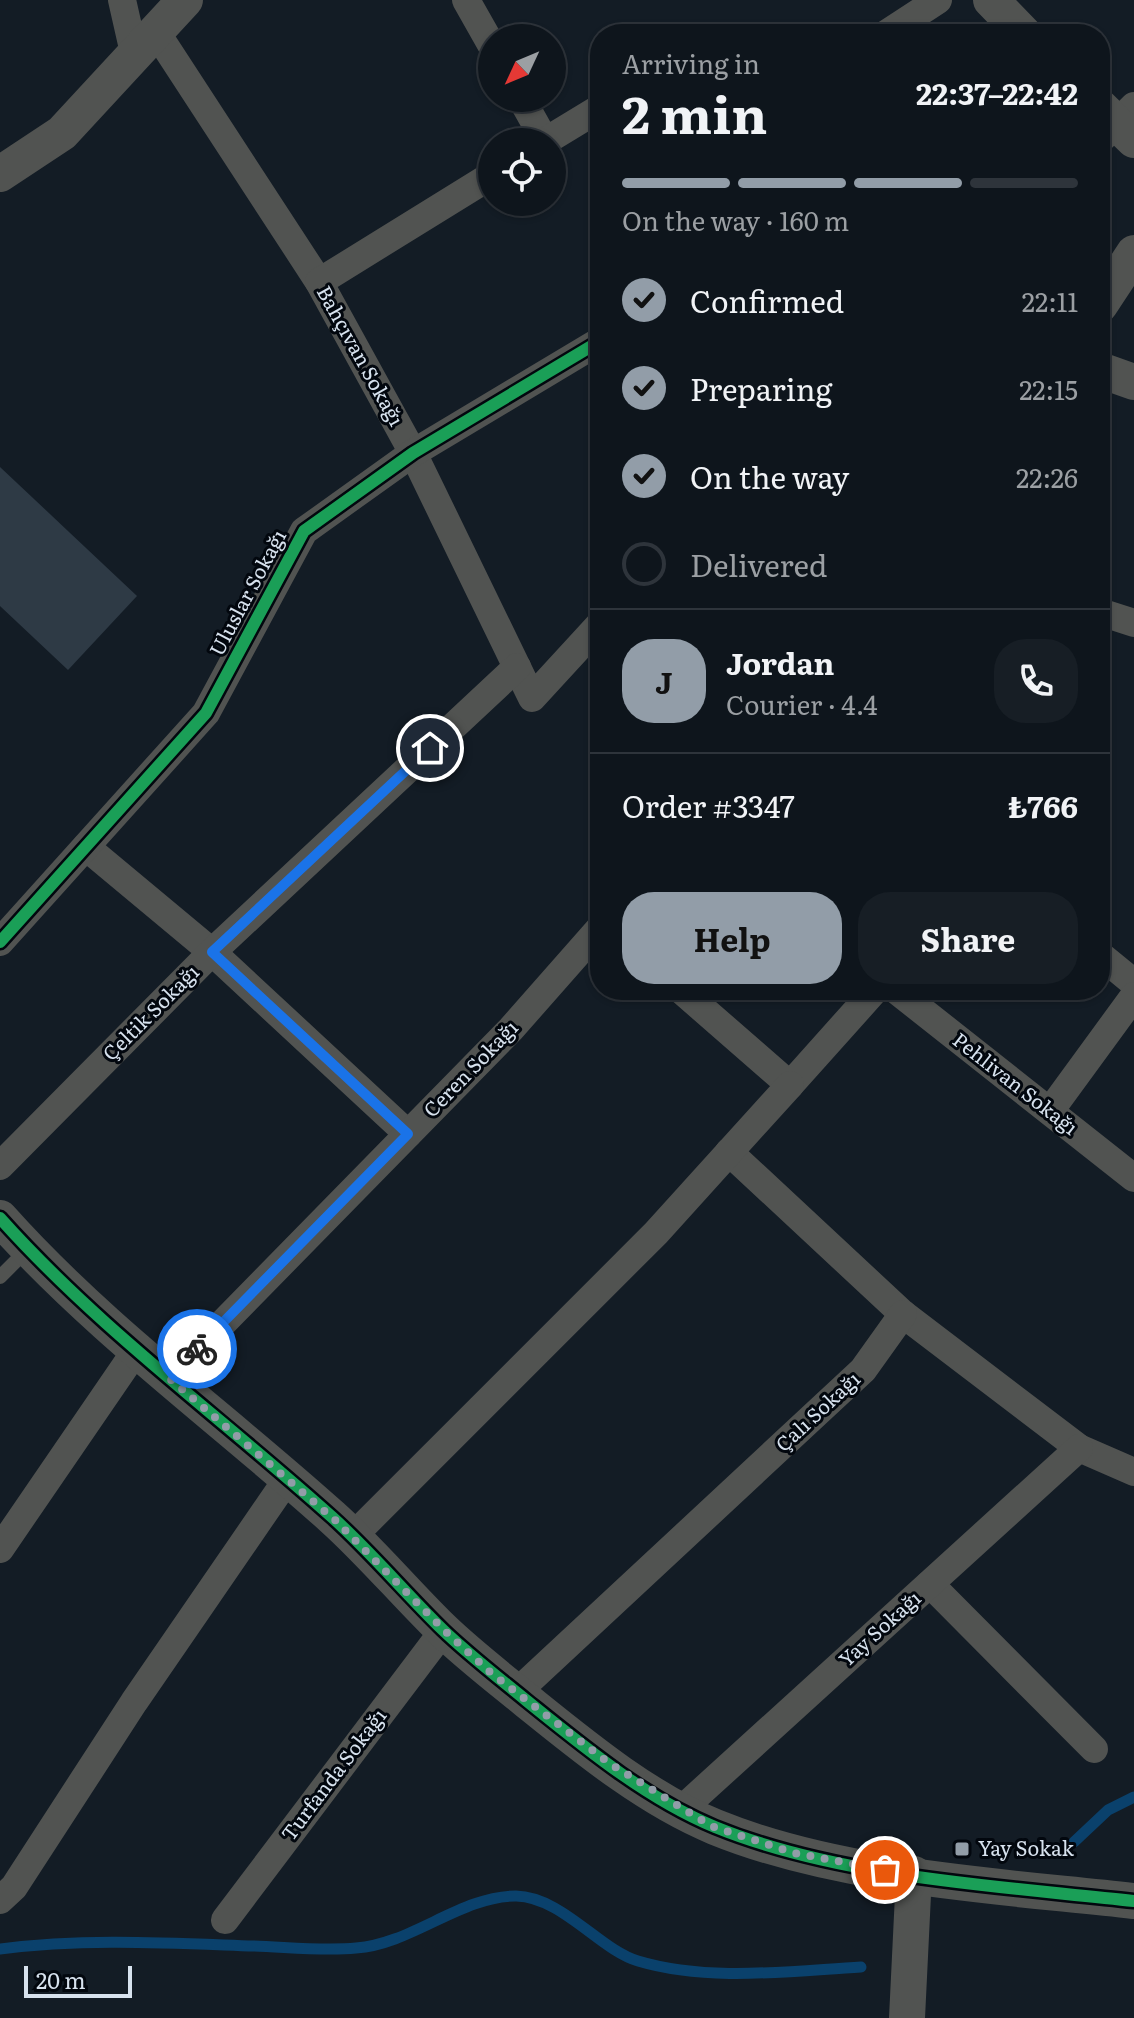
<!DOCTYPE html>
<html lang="en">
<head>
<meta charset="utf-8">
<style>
  :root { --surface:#0e151c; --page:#171e25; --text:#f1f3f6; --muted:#9b9fa3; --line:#2e343b; --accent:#929da8 }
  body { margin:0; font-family:Literata,serif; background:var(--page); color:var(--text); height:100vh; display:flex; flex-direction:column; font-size:30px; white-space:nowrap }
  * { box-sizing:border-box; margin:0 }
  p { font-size:26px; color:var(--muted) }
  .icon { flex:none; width:44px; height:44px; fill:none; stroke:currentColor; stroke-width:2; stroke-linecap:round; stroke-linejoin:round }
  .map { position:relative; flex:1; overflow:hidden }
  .drawer { position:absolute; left:590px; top:24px; width:520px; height:976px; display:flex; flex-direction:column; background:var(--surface); border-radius:32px; box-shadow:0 2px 6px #0004,0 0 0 2px var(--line) }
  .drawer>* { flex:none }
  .needle { width:52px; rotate:226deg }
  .buttons { position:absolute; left:478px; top:24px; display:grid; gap:16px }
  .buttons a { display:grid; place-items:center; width:88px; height:88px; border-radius:50%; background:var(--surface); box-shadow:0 2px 6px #0004,0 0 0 2px var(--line); font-size:40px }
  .scale { position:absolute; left:24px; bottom:20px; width:108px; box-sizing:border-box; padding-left:8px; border:4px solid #d7e2ee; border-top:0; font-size:22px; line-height:28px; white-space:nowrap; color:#d7e2ee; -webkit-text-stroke:6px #02070e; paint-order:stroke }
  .pin { position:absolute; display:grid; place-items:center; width:68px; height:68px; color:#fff; margin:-34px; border:4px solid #fff; border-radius:50%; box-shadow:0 2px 8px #0007 }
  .courier { position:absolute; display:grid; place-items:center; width:80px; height:80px; margin:-40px; border:6px solid #1a73e8; border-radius:50%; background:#fff; color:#222; box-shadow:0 2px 10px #0007 }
  .headline em { font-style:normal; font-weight:700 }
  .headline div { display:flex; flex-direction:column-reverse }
  .headline { display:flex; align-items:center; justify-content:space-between; height:136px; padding:0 32px }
  h1 { font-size:52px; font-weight:700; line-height:60px }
  .bar { display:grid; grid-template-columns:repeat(4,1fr); gap:12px 8px; align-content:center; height:96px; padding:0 32px }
  .bar i { height:10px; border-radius:6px; background:var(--line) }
  .bar .selected { background:var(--accent) }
  .bar p { grid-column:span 4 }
  .line { display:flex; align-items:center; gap:20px; padding:0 32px; border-top:2px solid var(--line) }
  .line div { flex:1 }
  .round { display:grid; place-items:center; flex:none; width:84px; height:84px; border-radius:32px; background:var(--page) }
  ol { padding:0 32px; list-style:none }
  li { display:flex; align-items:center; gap:24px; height:88px }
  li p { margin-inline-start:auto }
  li .icon { padding:8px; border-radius:50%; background:var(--accent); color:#111; stroke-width:4 }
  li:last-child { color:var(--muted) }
  li i { width:44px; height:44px; border:4px solid var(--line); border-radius:50% }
  .action { display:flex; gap:16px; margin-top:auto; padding:16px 32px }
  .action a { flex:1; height:92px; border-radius:32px; background:var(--accent); color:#111; font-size:32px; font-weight:700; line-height:92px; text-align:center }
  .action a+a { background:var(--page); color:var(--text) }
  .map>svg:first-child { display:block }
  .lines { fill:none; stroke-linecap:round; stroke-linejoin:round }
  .stream { stroke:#0a416c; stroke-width:11 }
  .building { fill:#2e3a45 }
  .service { stroke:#515351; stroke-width:14 }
  .minor { stroke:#515351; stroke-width:28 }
  .tertiary { stroke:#515351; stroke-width:36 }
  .cycleway-casing { stroke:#02070e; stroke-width:17 }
  .cycleway { stroke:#1a9f57; stroke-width:12 }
  .done { stroke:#929da8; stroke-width:8; stroke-dasharray:0 14.4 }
  .route { stroke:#1a73e8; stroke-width:10 }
  .poi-dot { fill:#929da8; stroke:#02070e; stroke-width:3 }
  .labels { text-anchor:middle; stroke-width:6; stroke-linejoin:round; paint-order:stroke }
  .street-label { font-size:20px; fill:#d7e2ee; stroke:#02070e }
  .poi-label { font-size:20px; fill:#d7e2ee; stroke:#02070e; text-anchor:start }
</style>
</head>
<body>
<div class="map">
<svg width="1134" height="2018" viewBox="0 0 1134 2018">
  <rect width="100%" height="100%" fill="#131c25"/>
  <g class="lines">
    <g class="stream">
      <polyline points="1074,1842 1108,1810 1134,1797"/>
      <path d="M0,1949C85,1938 168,1943 254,1946C287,1947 323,1951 356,1948C412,1944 461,1896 516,1896C562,1897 600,1950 638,1961C708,1982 789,1971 861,1967"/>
    </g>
  </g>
  <polygon class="building" points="0,467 137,596 68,670 0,606"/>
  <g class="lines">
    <polyline class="service" points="0,1277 28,1249"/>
    <g class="minor">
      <polyline points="122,0 134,53"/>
      <polyline points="466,0 492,46"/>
      <polyline points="156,32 319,282 413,453 532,698 600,624"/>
      <polyline points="886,34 938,0"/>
      <polyline points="521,98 545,141"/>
      <polyline points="1100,140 1134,106"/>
      <polyline points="544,142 600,108"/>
      <polyline points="319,282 492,175"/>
      <polyline points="1100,612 1134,623"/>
      <polyline points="86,847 212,952 408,1134"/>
      <polyline points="0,942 206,713 304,531 413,453 600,341"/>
      <polyline points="1100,955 1134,983"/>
      <polyline points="681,990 790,1085 875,990"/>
      <polyline points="896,990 1134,1178"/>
      <polyline points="1050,1111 1134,996"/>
      <polyline points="729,1152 903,1314 1079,1448 1134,1472"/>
      <polyline points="0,1166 212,952 517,667"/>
      <polyline points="169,1378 511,1029 600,928"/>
      <polyline points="353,1536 656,1233 790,1085"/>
      <polyline points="0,1549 137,1349"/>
      <polyline points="930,1584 1094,1749"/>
      <polyline points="517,1692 863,1370 903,1314"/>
      <polyline points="681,1810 1079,1448"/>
      <polyline points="0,1900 14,1887 134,1702 288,1478"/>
      <polyline points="225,1920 444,1630"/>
    </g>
    <g class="tertiary">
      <polyline points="991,0 1024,34"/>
      <polyline points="1100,107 1134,140"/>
      <polyline points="0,174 62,133 185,0"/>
      <polyline points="1100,305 1134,253"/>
      <polyline points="1100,370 1134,382"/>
      <path d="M0,1218C99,1329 222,1418 332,1517C371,1552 405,1593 443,1630C469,1655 499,1678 527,1701C584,1747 647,1799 715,1827C840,1878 1000,1886 1134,1901"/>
      <polyline points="907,2018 914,1874"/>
    </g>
    <g class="cycleway-casing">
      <g id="cycleway">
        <polyline points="0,942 206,713 304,531 413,453 600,341"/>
        <path d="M0,1218C99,1329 222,1418 332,1517C371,1552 405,1593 443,1630C469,1655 499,1678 527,1701C584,1747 647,1799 715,1827C840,1878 1000,1886 1134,1901"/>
      </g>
    </g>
    <use href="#cycleway" class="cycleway"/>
  </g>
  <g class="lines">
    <polyline class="done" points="197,1349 169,1378 335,1520 444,1630 491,1673 609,1763 711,1826 794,1853 885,1870"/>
    <polyline class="route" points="197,1349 408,1134 212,952 430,748"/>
  </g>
  <rect class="poi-dot" x="954" y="1841" width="16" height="16" rx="4"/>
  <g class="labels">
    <g class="street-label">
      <text transform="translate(360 356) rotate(61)" y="7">Bahçıvan Sokağı</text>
      <text transform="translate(248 593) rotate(-62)" y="7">Uluslar Sokağı</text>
      <text transform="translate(151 1013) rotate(-45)" y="7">Çeltik Sokağı</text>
      <text transform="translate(471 1069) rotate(-46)" y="7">Ceren Sokağı</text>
      <text transform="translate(1015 1084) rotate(38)" y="7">Pehlivan Sokağı</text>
      <text transform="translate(818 1412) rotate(-43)" y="7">Çalı Sokağı</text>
      <text transform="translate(880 1629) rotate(-42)" y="7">Yay Sokağı</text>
      <text transform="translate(334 1775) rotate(-53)" y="7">Turfanda Sokağı</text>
    </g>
    <g class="poi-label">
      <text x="978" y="1856">Yay Sokak</text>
    </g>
  </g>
</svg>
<div class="buttons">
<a><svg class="needle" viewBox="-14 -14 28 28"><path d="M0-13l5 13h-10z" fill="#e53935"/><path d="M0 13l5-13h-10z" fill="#9b9fa3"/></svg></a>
<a><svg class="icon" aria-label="locate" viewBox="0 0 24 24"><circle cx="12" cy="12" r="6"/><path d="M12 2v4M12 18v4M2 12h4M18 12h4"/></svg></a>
</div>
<div class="scale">20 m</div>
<div class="pin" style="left:885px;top:1870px;background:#ea580c"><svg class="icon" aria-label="bag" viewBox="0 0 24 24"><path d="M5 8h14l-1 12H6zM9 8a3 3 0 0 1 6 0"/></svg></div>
<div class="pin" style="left:430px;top:748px;background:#1f2937"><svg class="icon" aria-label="home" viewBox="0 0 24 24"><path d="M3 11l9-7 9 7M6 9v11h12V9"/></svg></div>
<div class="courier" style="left:197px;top:1349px"><svg class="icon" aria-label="bike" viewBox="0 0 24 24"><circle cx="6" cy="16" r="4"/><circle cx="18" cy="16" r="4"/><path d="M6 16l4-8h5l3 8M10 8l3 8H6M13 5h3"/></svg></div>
<section class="drawer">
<div class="headline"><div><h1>2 min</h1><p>Arriving in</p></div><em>22:37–22:42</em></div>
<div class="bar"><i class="selected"></i><i class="selected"></i><i class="selected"></i><i></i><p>On the way · 160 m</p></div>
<ol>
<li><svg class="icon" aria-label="check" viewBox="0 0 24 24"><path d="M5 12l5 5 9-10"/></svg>Confirmed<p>22:11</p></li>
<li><svg class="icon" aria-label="check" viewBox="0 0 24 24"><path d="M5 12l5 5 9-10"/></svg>Preparing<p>22:15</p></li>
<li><svg class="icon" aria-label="check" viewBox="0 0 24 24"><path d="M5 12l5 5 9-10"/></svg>On the way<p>22:26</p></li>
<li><i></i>Delivered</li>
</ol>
<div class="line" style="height:144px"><b class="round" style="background:var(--accent);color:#111">J</b><div><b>Jordan</b><p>Courier · 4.4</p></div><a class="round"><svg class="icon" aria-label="phone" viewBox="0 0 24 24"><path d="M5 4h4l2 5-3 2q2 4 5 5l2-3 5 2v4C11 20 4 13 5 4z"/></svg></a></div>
<div class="line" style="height:104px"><div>Order #3347</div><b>₺766</b></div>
<div class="action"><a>Help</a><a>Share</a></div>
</section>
</div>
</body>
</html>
